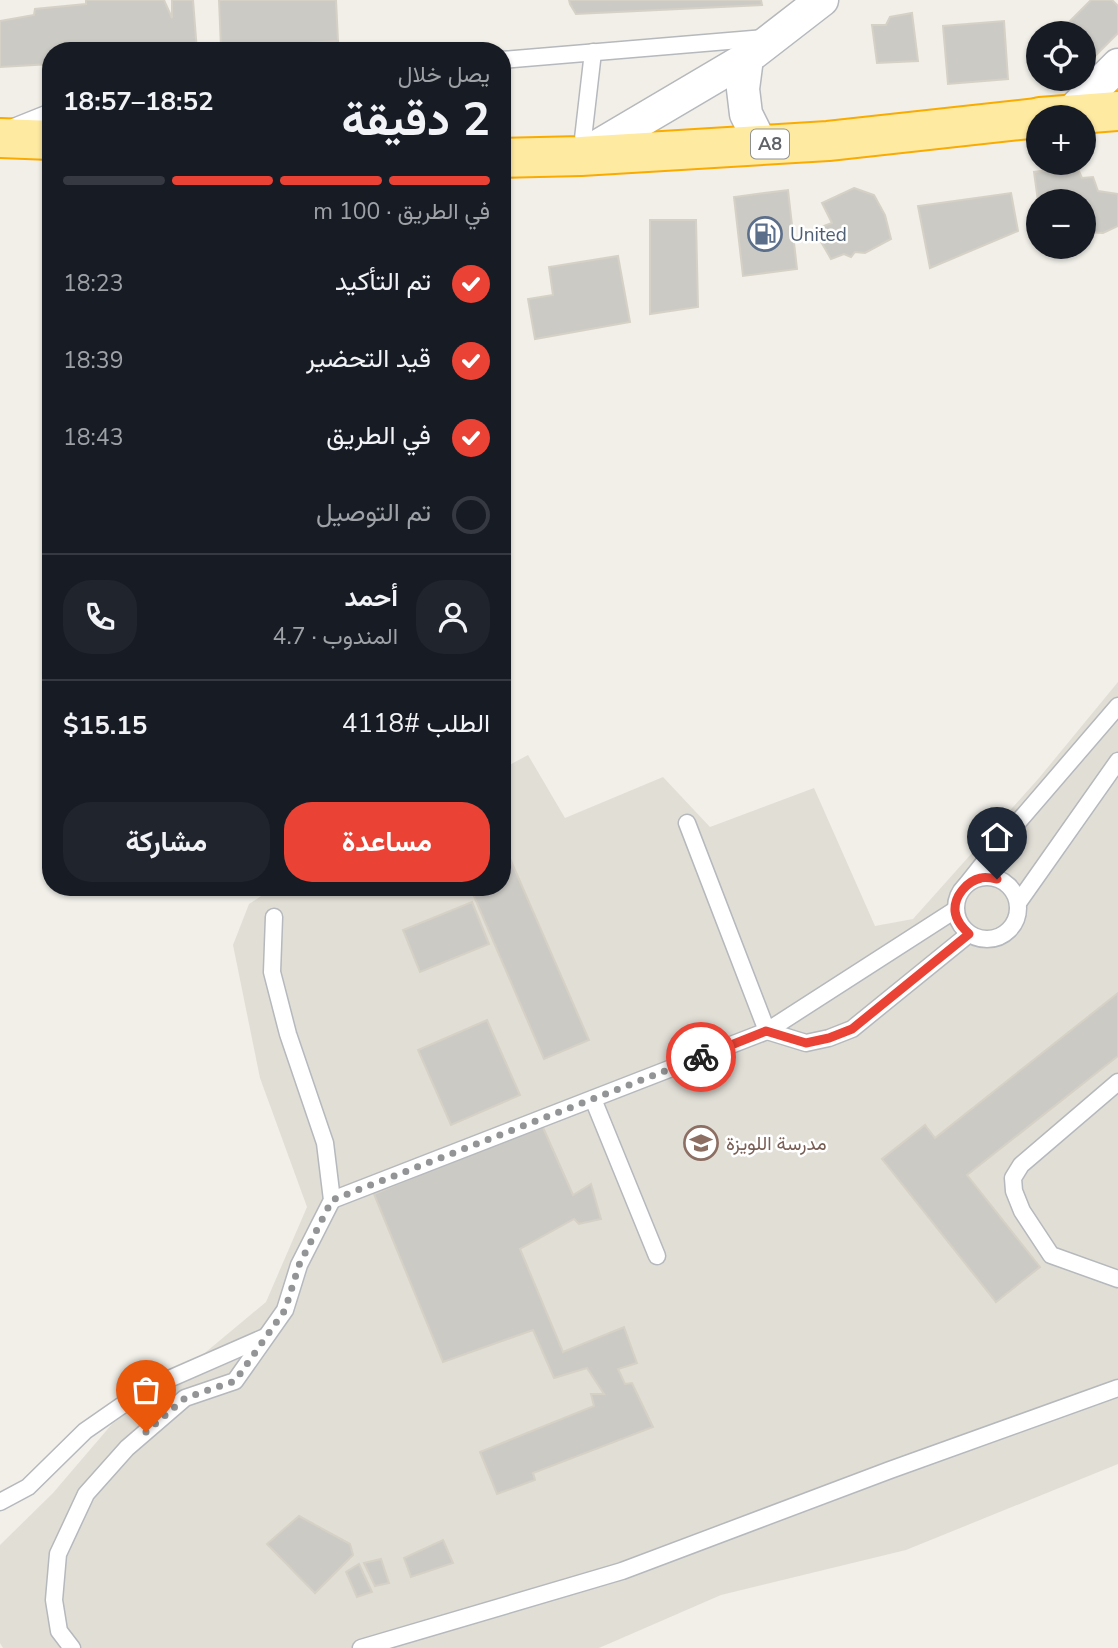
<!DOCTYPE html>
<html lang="ar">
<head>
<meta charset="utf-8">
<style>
  :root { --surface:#171b24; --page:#20242c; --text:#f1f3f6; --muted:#9ea1a6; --line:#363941; --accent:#ea4335 }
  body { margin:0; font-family:"Nunito Sans",Vazirmatn,sans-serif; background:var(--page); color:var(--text); direction:rtl; height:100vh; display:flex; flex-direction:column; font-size:26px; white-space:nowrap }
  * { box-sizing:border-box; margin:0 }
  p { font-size:23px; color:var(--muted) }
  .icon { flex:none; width:38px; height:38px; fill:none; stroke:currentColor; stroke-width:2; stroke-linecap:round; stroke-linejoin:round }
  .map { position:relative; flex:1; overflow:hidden; direction:ltr }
  .drawer { position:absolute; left:42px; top:42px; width:469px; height:854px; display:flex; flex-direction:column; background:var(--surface); border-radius:28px; box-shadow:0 2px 5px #0004; direction:rtl }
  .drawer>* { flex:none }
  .fabs { position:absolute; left:1026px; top:21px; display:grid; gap:14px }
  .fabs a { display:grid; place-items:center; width:70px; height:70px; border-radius:50%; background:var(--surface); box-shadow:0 2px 5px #0004; font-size:35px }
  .pin { position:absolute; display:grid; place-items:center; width:60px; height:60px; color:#fff; margin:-72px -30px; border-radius:50% 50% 50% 0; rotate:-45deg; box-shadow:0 0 7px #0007 }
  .pin .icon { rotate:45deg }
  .courier { position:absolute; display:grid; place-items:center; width:70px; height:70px; margin:-35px; border:5px solid #ea4335; border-radius:50%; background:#fff; color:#222; box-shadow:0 2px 9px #0007 }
  .overview em { font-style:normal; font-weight:700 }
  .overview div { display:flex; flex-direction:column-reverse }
  .overview { display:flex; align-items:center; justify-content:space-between; height:119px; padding:0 21px }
  h1 { font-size:46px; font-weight:700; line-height:52px }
  .bar { display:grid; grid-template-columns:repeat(4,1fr); gap:10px 7px; align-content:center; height:84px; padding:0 21px }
  .bar i { height:9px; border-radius:5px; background:var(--line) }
  .bar .on { background:var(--accent) }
  .bar p { grid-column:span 4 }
  .line { display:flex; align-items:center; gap:18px; padding:0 21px; border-top:2px solid var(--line) }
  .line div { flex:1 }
  .round { display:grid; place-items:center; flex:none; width:74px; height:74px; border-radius:28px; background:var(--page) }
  ol { padding:0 21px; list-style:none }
  li { display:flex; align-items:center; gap:21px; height:77px }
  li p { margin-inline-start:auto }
  li .icon { padding:7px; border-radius:50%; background:var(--accent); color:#fff; stroke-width:4 }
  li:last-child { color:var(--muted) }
  li i { width:38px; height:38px; border:4px solid var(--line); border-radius:50% }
  .action { display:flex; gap:14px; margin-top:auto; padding:14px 21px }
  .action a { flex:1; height:80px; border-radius:28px; background:var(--accent); color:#fff; font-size:28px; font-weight:700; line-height:80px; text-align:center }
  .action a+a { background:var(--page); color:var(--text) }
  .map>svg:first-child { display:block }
  .education { fill:#e1ded6 }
  .building { fill:#cccac5; stroke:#d6d1c6; stroke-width:2 }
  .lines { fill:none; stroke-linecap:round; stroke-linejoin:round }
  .service-casing { stroke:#b5b8bc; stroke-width:19 }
  .minor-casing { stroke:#b5b8bc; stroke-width:35 }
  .trunk-casing { stroke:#f9ab00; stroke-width:42 }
  .service { stroke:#fff; stroke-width:16 }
  .minor { stroke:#fff; stroke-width:32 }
  .trunk { stroke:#feeaa1; stroke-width:38 }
  .done { stroke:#929495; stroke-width:7; stroke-dasharray:0 12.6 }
  .route { stroke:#ea4335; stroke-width:9 }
  .labels { text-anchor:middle; stroke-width:5; stroke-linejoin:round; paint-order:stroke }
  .shield { fill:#fff; stroke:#8f9295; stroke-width:2 }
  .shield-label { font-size:18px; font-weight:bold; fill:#5f6368 }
  .service-label { font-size:19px; fill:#4e5e75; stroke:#fff; text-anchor:start }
  .education-label { font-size:19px; fill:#785e54; stroke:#fff; text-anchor:start }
</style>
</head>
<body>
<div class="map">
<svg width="1118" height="1648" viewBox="0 0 1118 1648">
  <rect width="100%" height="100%" fill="#f1efe8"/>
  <polygon class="education" points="1118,682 1118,1464 906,1550 721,1595 599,1648 3,1648 0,1643 0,1545 53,1493 112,1424 182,1372 266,1302 307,1207 260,1078 233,945 249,904 275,887 502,887 502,769 528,755 565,818 663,777 710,827 814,788 875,926 913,919 1039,778"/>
  <g class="building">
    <polygon points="86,0 164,0 172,18 172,0 193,0 197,51 51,51 51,64 0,67 0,21 34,15 35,9 86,4"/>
    <polygon points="219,0 336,0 338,41 221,48"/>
    <polygon points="569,0 761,0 762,5 576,14 570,4"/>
    <polygon points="1091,0 1112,0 1118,6 1118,33 1083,68 1083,33 1058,33"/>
    <polygon points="912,13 918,61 877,63 872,25 886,25 890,17"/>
    <polygon points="1004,21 1008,79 948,84 943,26"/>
    <polygon points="1077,167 1082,178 1093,177 1098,191 1118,194 1118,226 1103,233 1083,232 1083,201 1038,201 1034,172"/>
    <polygon points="854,188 874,195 885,215 891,239 865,253 855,252 851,257 844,254 831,259 820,240 826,239 821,227 832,223 822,203"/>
    <polygon points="788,190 797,269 743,276 734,197"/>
    <polygon points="1011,193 1018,231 930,268 918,206"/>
    <polygon points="650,220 696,220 698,307 650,314"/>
    <polygon points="618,256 630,322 535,339 528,299 553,295 549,267"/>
    <polygon points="508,854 589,1040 544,1059 470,887 502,887 502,856"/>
    <polygon points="472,902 489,944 420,972 403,930"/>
    <polygon points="1118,993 1118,1056 967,1175 1040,1267 996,1302 882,1159 925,1125 935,1138"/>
    <polygon points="487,1020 520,1095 451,1125 418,1050"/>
    <polygon points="541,1123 573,1195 591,1184 601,1219 579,1224 574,1219 520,1249 563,1352 624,1327 637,1363 618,1369 625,1384 632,1383 653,1427 533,1473 535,1480 497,1494 480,1452 594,1406 591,1394 604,1394 587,1368 554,1378 533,1330 443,1362 374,1194"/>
    <polygon points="299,1516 350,1544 353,1555 315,1593 267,1544"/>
    <polygon points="443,1540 453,1563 411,1577 404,1558"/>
    <polygon points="381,1559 389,1583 375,1586 364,1563"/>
    <polygon points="359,1564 372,1592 357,1597 346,1572"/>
  </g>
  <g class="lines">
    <g class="service-casing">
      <g id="service">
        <polyline points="502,60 765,38"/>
        <polyline points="11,128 51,112"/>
        <polyline points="581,156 593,52"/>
        <polyline points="687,823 767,1031"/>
        <circle cx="987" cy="908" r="31"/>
        <polyline points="967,884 994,850 1118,706"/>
        <polyline points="1018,903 1118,761"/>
        <polyline points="767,1031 806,1043 829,1038 852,1029 969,934"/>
        <polyline points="1118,1082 1021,1165 1013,1178 1014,1191 1022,1211 1051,1255 1118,1279"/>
        <polyline points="593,1099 657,1256"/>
        <polyline points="332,1200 767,1031 955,910"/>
        <polyline points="0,1502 28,1487 85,1431 144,1390 265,1337"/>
        <polyline points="72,1648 59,1631 54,1600 58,1554 86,1494 127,1448 185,1398 235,1381 285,1310 299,1265 332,1200 325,1143 288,1034 272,972 274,917"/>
        <polyline points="361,1648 622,1571 890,1470 1118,1388"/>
      </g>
    </g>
    <g class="minor-casing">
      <g id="minor">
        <polyline points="747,58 743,89 746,114 761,144"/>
        <polyline points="1069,114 1118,65"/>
        <polyline points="581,156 747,58 822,0"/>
      </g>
    </g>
    <g class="trunk-casing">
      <g id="trunk">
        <polyline points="1040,117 1118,111"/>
        <polyline points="0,138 51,140"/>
        <polyline points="502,158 581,156 828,141 1038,118"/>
      </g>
    </g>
    <use href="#service" class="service"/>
    <use href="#minor" class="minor"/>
    <use href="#trunk" class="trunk"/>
  </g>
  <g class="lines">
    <polyline class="done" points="146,1432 185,1398 235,1381 285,1310 299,1265 332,1200 701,1057"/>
    <path class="route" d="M701,1057L766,1031L806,1043L829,1038L852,1029L969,934C963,928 956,921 955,911C954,896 967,881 981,878C985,877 992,878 997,879"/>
  </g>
  <defs>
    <g id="fuel-ring" transform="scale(1.75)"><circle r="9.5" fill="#fff" stroke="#5c6f8a" stroke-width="1.5"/><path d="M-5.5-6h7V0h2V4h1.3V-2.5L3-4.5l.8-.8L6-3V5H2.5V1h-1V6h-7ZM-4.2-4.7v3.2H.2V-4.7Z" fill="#5c6f8a"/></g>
    <g id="university-ring" transform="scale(1.75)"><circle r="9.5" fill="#fff" stroke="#8d6e63" stroke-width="1.5"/><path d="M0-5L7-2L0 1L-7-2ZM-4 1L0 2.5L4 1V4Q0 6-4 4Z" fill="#8d6e63"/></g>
  </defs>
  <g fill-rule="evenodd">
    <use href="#fuel-ring" x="765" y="234"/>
    <use href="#university-ring" x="701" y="1143"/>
  </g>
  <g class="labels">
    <rect class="shield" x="751" y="129.5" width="38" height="29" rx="5"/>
    <g class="shield-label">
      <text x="770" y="150">A8</text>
    </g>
    <g class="service-label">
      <text x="790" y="241">United</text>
    </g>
    <g class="education-label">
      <text x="726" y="1150">مدرسة اللويزة</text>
    </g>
  </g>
</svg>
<div class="fabs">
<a><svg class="icon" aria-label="locate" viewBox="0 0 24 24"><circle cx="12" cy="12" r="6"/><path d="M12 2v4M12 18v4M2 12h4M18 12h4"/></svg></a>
<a>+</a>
<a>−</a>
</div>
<div class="pin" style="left:146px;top:1432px;background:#ea580c"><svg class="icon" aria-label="bag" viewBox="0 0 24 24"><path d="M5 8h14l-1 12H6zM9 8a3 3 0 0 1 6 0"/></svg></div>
<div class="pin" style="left:997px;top:879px;background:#1f2937"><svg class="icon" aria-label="home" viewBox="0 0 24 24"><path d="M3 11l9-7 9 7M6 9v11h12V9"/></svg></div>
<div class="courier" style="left:701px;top:1057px"><svg class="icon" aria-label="bike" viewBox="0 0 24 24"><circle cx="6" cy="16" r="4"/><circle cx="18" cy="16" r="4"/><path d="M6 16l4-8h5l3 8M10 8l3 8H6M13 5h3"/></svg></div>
<section class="drawer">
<div class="overview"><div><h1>2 دقيقة</h1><p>يصل خلال</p></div><em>18:52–18:57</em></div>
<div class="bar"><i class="on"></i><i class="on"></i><i class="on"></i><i></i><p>في الطريق · 100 m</p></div>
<ol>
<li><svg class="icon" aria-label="check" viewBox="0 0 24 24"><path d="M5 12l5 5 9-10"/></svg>تم التأكيد<p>18:23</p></li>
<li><svg class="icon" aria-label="check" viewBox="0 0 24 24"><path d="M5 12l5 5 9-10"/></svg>قيد التحضير<p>18:39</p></li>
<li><svg class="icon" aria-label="check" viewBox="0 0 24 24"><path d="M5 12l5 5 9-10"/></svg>في الطريق<p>18:43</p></li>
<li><i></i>تم التوصيل</li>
</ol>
<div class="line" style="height:126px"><a class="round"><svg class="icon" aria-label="person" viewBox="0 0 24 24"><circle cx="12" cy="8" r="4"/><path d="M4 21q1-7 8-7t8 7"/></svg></a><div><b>أحمد</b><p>المندوب · 4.7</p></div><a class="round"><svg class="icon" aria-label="phone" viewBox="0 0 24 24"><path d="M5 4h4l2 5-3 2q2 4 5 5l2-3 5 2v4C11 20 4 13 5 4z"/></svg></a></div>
<div class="line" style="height:91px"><div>الطلب #4118</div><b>$15.15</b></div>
<div class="action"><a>مساعدة</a><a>مشاركة</a></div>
</section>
</div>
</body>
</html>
